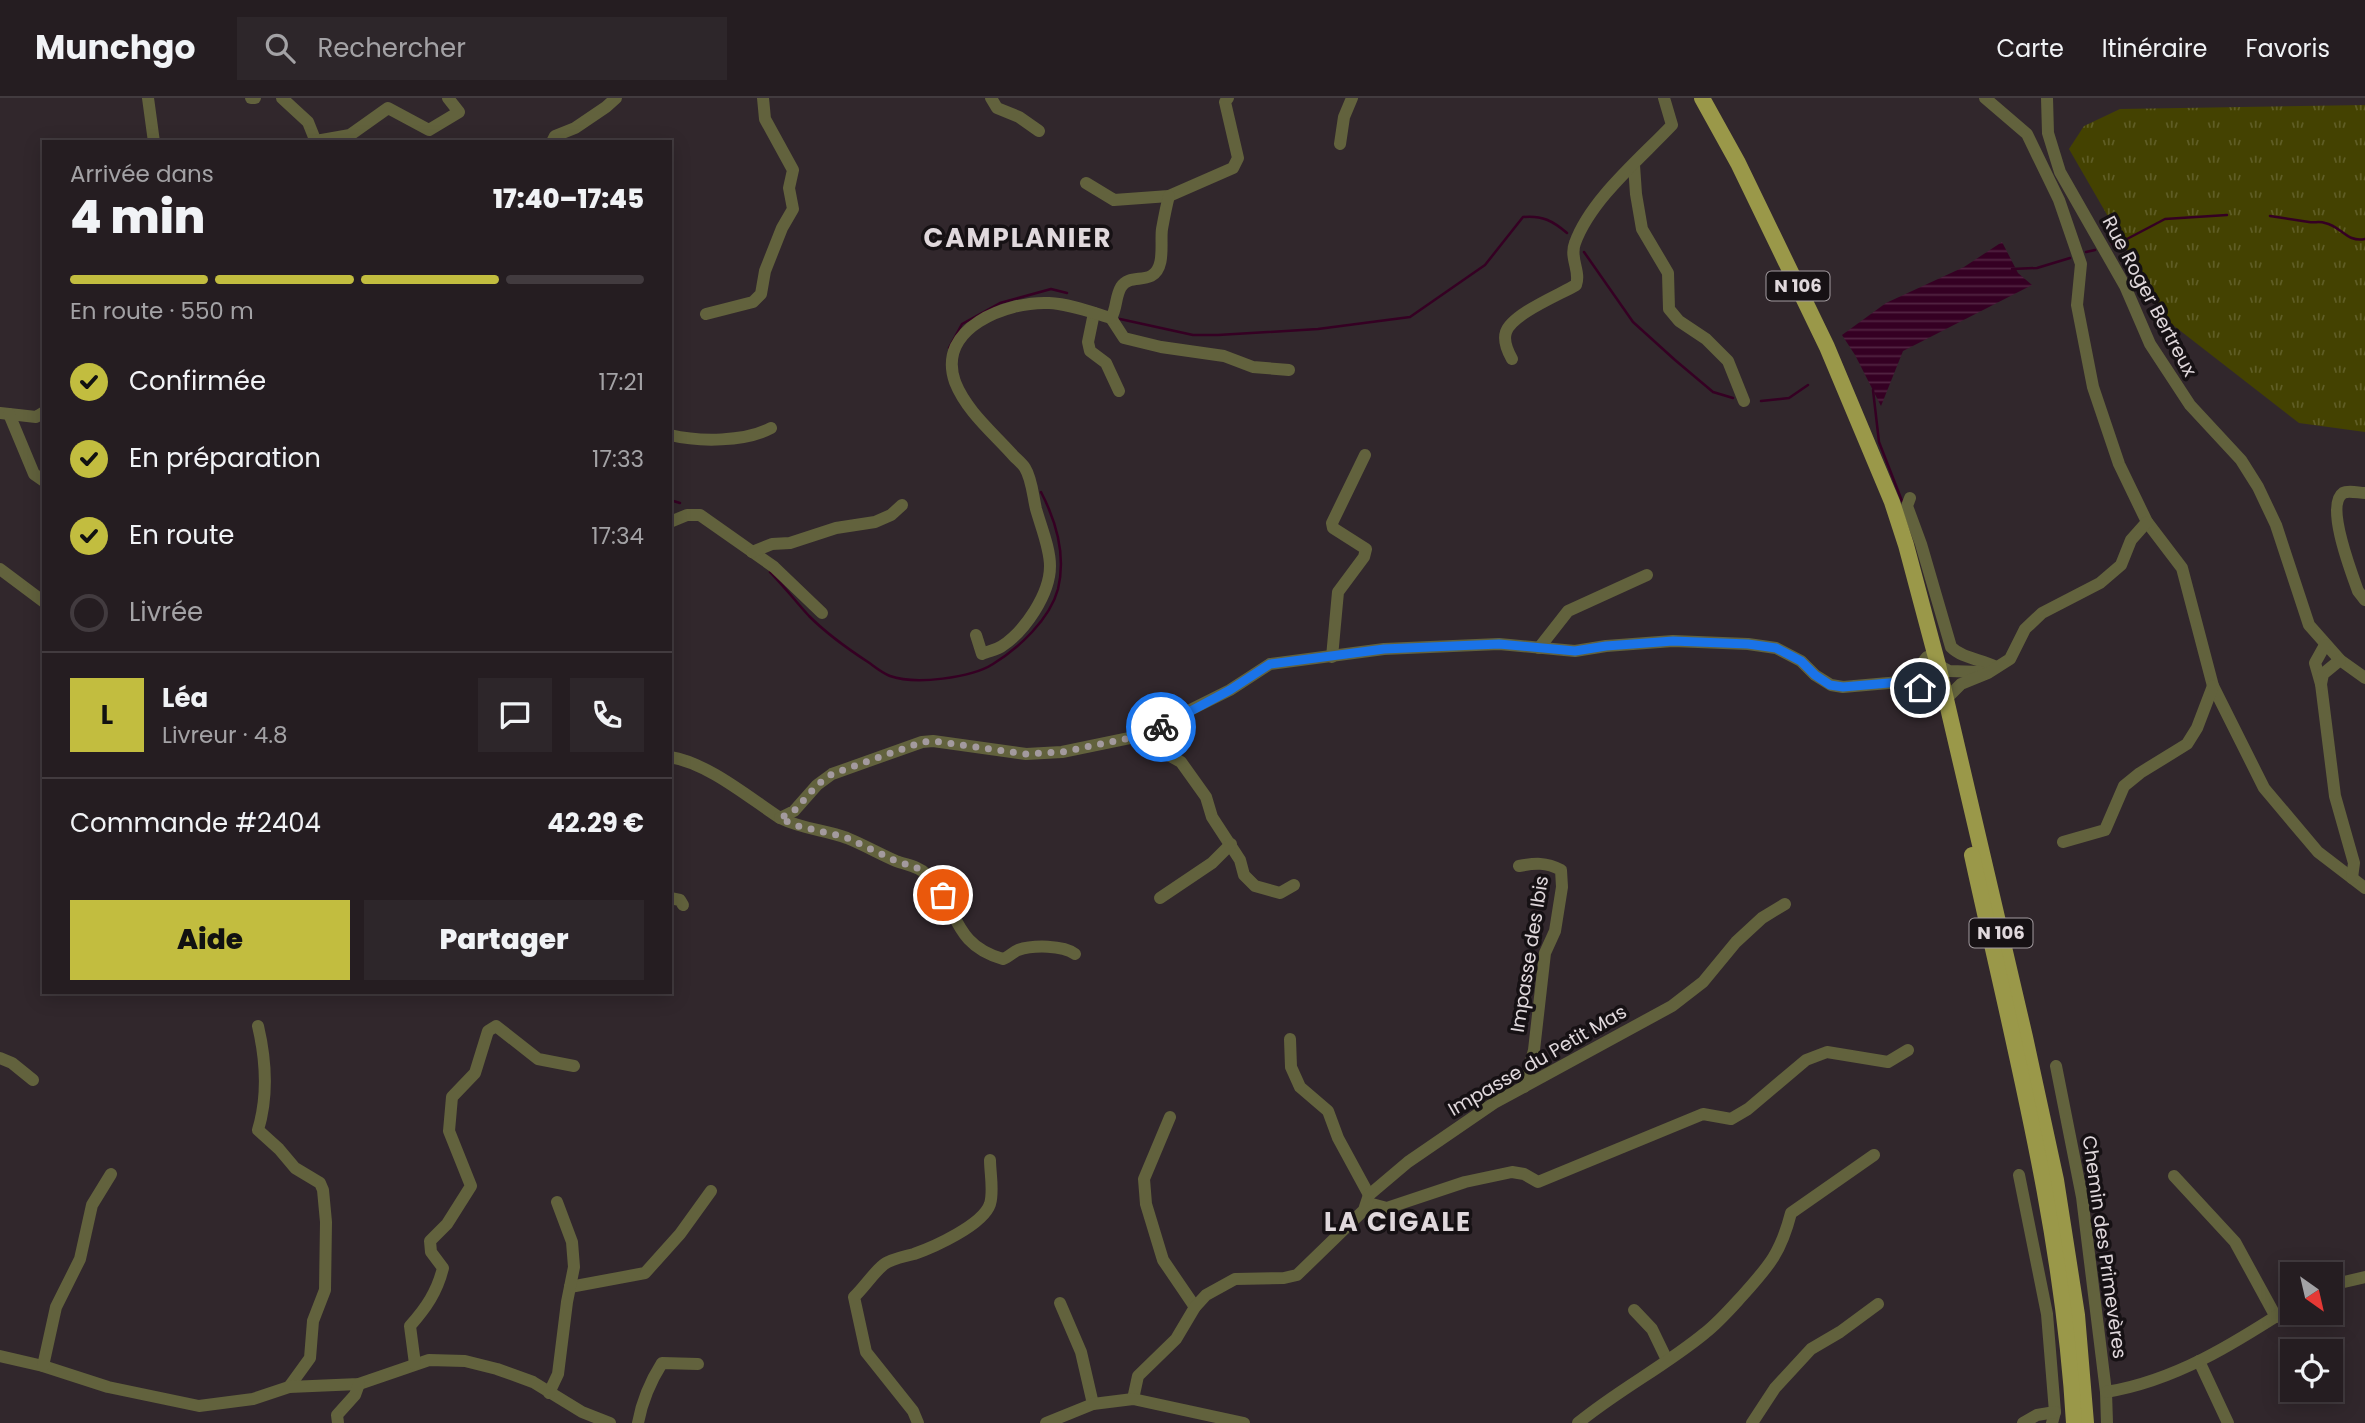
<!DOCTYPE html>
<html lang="fr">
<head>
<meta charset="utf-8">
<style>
  :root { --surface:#251d21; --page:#2d262a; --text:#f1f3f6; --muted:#a3a2a5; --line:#423b3f; --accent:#c2bd3f }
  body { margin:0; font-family:Poppins,sans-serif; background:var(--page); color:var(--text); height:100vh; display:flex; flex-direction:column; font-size:26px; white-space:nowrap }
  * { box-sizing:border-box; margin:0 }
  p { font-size:23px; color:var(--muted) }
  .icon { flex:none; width:38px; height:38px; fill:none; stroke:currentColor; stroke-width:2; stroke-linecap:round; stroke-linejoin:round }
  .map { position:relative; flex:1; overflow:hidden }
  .panel { position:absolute; left:42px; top:42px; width:630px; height:854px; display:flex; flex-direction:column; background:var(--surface); border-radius:0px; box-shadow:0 4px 18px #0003,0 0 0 2px var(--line) }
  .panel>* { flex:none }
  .needle { width:46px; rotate:146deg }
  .controls { position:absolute; left:2280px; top:1164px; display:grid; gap:14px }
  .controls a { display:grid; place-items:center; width:63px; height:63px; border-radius:0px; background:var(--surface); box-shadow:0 4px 18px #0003,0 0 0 2px var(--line); font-size:35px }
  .pin { position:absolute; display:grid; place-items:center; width:60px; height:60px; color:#fff; margin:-30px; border:4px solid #fff; border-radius:50%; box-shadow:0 2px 7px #0007 }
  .courier { position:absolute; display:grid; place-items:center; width:70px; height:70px; margin:-35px; border:5px solid #1a73e8; border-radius:50%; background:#fff; color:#222; box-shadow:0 2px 9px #0007 }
  .summary em { font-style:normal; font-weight:800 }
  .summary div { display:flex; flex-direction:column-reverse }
  .summary { display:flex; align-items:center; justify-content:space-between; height:119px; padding:0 28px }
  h1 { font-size:46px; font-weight:800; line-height:52px }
  .bar { display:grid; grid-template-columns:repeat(4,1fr); gap:10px 7px; align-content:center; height:84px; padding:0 28px }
  .bar i { height:9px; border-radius:5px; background:var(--line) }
  .bar .selected { background:var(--accent) }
  .bar p { grid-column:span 4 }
  .line { display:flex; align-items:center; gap:18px; padding:0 28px; border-top:2px solid var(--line) }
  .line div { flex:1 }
  .round { display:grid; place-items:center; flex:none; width:74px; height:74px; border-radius:0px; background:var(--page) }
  ol { padding:0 28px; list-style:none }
  li { display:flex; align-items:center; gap:21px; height:77px }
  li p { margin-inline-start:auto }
  li .icon { padding:7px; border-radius:50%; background:var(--accent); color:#111; stroke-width:4 }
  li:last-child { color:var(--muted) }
  li i { width:38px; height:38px; border:4px solid var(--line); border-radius:50% }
  .primary-button { display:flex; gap:14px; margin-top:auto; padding:14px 28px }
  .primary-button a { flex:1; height:80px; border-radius:0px; background:var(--accent); color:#111; font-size:28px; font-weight:800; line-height:80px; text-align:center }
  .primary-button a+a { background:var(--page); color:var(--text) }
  header { display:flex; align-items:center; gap:42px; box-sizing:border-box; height:98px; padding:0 35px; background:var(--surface); border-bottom:2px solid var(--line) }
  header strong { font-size:33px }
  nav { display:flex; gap:38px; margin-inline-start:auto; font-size:24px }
  .search { width:490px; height:63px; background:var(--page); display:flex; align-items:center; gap:18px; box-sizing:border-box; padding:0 24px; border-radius:0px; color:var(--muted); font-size:26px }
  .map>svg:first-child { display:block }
  .grass { fill:url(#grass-tufts) }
  .water { fill:url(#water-rules) }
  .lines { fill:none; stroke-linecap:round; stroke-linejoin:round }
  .stream { stroke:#350023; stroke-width:2.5 }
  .minor { stroke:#62623d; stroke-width:12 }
  .major { stroke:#9a9849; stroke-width:16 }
  .done { stroke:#a39a9e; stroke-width:7; stroke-dasharray:0 12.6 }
  .route { stroke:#1a73e8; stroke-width:9 }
  .labels { text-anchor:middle; stroke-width:7; stroke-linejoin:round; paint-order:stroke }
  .shield { fill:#161114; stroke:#a39ca0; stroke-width:2 }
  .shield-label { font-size:18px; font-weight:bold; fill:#e0d8dc }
  .street-label { font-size:19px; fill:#e0d8dc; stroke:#161114 }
  .district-label { font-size:26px; font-weight:bold; letter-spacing:2px; fill:#e0d8dc; stroke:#161114 }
</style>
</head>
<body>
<header>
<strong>Munchgo</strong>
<div class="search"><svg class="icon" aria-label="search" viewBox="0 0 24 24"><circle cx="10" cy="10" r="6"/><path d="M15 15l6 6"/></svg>Rechercher</div>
<nav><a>Carte</a><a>Itinéraire</a><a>Favoris</a></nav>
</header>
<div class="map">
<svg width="2365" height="1325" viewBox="0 0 2365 1325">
  <defs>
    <pattern id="grass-tufts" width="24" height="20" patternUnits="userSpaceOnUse" patternTransform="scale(1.75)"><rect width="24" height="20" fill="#444201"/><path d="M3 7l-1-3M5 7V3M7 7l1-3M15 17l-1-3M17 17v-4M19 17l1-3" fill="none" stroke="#5f5d25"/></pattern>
    <pattern id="water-rules" width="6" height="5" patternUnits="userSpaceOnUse" patternTransform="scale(1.75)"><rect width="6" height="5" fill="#350023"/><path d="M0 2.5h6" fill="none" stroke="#522442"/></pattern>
  </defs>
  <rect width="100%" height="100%" fill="#31272c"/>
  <polygon class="grass" points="2365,7 2365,334 2299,325 2169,224 2069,51 2084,28 2120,11"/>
  <polygon class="water" points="2002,144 2018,175 2032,187 1903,253 1881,308 1855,257 1842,237 1886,205 1964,169"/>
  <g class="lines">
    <g class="stream">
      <path d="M2270,118C2283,120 2296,122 2309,124C2314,125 2320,123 2325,125C2341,128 2347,145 2365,141"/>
      <polyline points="2112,146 2127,141 2165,121 2227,117"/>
      <polyline points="1584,154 1633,224 1675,262 1713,294 1733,300"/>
      <polyline points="2086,154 2095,152"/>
      <polyline points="2012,171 2037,170 2070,160"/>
      <path d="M1120,221L1193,237H1218L1318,231L1410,219L1485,167L1523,119C1542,117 1553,123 1567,135"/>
      <polyline points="949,250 962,226 1000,205 1051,191 1067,195"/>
      <polyline points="1873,292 1879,344 1902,403"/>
      <polyline points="1761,303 1789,300 1808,287"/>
      <polyline points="670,402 680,405"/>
      <path d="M770,474C784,488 796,504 809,518C826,535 848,551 868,564C875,569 882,575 890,578C915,587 971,580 993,566C1019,550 1050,521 1058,491C1066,458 1056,423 1041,394"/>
    </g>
    <g class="minor">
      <polyline points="148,0 154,44"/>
      <polyline points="251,0 255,0"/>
      <polyline points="282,0 308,24 316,44"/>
      <polyline points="991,0 997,10 1019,19 1039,33"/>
      <polyline points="1985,0 2027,36 2059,102 2081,166 2077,207 2093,289 2119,366 2147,424 2182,470 2213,588 2264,690 2318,754 2365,790"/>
      <polyline points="2047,0 2048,35 2060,74 2125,188 2150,246 2190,307 2241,362 2258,389 2276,427 2309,527 2340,562 2365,580"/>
      <polyline points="316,43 350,37 388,10 429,32 459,14 448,0"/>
      <polyline points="552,44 555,38 575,30 606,9 616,0"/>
      <polyline points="1340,46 1344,19 1352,0"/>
      <polyline points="1634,67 1636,96 1642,131 1668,175 1669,211 1679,223 1706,241 1728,263 1744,303"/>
      <polyline points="1086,85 1114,102 1169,98 1233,70 1238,60 1225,4 1228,0"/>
      <polyline points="1094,215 1088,244 1090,253 1106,265 1119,293"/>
      <polyline points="706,216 753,204 761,196 765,173 782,130 793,111 789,90 793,72 765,21 763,0"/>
      <polyline points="1111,220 1124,240 1161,249 1224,258 1253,269 1289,272"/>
      <path d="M1512,261C1508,254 1503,243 1506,234C1512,216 1559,197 1576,187C1581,173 1569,160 1575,145C1591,101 1640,61 1672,27L1664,0"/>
      <polyline points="0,315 36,319 44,314"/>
      <polyline points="9,316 34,376 44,383"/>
      <path d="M670,337C699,344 745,344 771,330"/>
      <path d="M2365,395C2359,395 2348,392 2343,395C2325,407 2352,476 2358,493L2365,502"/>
      <path d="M1910,400L1907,408L1921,446L1951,549C1963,561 1982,561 1996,569"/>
      <polyline points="670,424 687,417 700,417 774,469 822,515"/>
      <polyline points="752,454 772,446 790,445 836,430 875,424 891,417 902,407"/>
      <polyline points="0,471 44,504"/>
      <path d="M976,537L982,556C988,553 997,552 1002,548C1025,533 1050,496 1050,468C1050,450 1041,429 1036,411C1033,399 1032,381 1025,370C1022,365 1015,360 1011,355C991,333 966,312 955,284C936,230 1007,203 1049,205C1070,206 1091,214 1111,220C1117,211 1115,199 1121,189C1128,178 1141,183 1151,178C1166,170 1160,144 1162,131C1164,120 1166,109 1169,98"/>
      <polyline points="2325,547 2315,565 2321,586 2335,698 2354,765 2352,780"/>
      <polyline points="1539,550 1568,513 1647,477"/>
      <polyline points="1332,559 1338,494 1364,459 1366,451 1333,430 1332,425 1365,357"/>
      <polyline points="1938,567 1949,573 1981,574"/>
      <polyline points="1900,584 1916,573 1927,559"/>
      <polyline points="2321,586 2323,576 2340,562"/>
      <polyline points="1946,601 1961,586 1988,575 2010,561 2025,531 2042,515 2100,485 2121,467 2131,442 2147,424"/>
      <polyline points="1149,636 1163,654 1181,664 1206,699 1212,719 1240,762 1244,777 1255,788 1280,795 1294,787"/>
      <path d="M670,659C708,665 748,699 780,720L794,713L817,687L832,676L922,644L933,643L1026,656L1062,654L1149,636L1188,613L1230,592L1270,566L1384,551L1499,546L1575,553L1606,548L1673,543L1748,546L1776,550L1801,563L1815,577L1831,587L1843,589L1900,584L1937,598"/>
      <path d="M780,720C802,731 825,732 847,740C864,747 880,756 896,763C906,767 918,768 926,776C959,807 950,846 1003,861C1009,859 1013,854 1018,852C1033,847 1063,847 1075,856"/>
      <polyline points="2063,744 2105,732 2124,688 2140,675 2187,646 2197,630 2213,588"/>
      <path d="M1519,768C1535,765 1546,764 1561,772L1562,789L1555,833L1545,855L1534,952L1524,989"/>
      <polyline points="670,800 680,802 683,807"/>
      <polyline points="1160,800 1212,765 1231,746"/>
      <path d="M258,928C266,962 268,999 258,1032L279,1051L295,1070L320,1085L323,1092L326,1124L325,1192L313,1223L310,1260L289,1289"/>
      <polyline points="1290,941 1291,969 1300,989 1328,1013 1338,1040 1369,1097"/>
      <polyline points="0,960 12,965 33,982"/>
      <polyline points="2056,968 2082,1099 2106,1294 2107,1325"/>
      <polyline points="1170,1019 1144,1081 1146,1106 1163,1162 1195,1209"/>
      <polyline points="2019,1077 2047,1216 2055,1314 2052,1325"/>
      <polyline points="2174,1078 2235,1144 2276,1219"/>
      <polyline points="1368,1105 1387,1110 1465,1084 1512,1074 1524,1076 1538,1084 1703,1016 1731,1021 1748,1011 1806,962 1827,954 1888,964 1908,952"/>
      <polyline points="2331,1187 2365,1179"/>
      <polyline points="570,1189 645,1175 680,1136 711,1093"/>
      <polyline points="1060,1205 1081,1254 1093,1306"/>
      <polyline points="1634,1212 1652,1231 1667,1262"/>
      <polyline points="0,1258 43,1268 108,1289 199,1308 253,1301 289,1289 359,1286 429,1262 465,1263 497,1271 533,1284 582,1314 610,1325"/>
      <polyline points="2199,1263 2228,1325"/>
      <path d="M415,1266L410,1228C426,1210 437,1194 443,1170L431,1154L430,1143L447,1126L471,1088L449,1033L452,999L475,975L488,933L496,928L538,961L574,968"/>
      <polyline points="43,1268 56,1209 80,1161 92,1107 111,1076"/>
      <path d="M2106,1294C2175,1283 2235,1245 2292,1208"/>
      <polyline points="549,1295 558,1276 567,1204 574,1169 572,1144 557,1104"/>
      <polyline points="1133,1301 1138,1278 1176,1241 1195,1209 1206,1197 1235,1181 1284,1180 1297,1177 1364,1112 1369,1097 1408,1064 1494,1005 1672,908 1703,884 1736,844 1762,820 1785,806"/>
      <polyline points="338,1325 337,1317 355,1297 359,1286"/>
      <path d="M638,1325C642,1303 650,1284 662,1265L698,1266"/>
      <path d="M918,1325L913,1313L866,1254L854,1199C865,1189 878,1168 888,1164C896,1160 905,1158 914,1156C934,1149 983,1127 990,1106C994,1093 990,1075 990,1062"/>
      <polyline points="1046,1325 1093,1306 1133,1301 1244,1325"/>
      <path d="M1578,1325C1618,1292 1665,1268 1705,1235C1719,1224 1731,1210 1743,1197C1770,1167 1781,1154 1791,1115L1874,1057"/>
      <polyline points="1752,1325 1775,1290 1811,1251 1840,1234 1878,1206"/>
      <polyline points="2023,1325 2037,1317 2055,1314"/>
    </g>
    <g class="major">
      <polyline points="1702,0 1738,65 1827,249 1892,404 1906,447 1938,567 2025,939 2056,1082 2077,1217 2086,1325"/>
      <path d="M1972,757C2013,945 2063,1132 2074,1325"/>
    </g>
  </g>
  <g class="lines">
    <polyline class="done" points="943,797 925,775 917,770 894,762 845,739 794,727 780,720 794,713 817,687 832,676 922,644 933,643 1026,656 1062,654 1149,636 1161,629"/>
    <polyline class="route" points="1161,629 1230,592 1270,566 1384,551 1499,546 1575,553 1606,548 1673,543 1748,546 1776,550 1801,563 1815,577 1830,587 1843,589 1900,584 1920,590"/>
  </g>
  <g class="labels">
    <g class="shield">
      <rect x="1766.5" y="173.5" width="63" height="29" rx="5"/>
      <rect x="1969.5" y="820.5" width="63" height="29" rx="5"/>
    </g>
    <g class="shield-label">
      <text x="1798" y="194">N 106</text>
      <text x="2001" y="841">N 106</text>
    </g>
    <g class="street-label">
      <text transform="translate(2150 198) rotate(62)" y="7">Rue Roger Bertreux</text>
      <text transform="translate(1529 856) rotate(-81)" y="7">Impasse des Ibis</text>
      <text transform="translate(1537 962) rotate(-30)" y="7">Impasse du Petit Mas</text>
      <text transform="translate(2105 1149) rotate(82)" y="7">Chemin des Primevères</text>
    </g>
    <g class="district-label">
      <text x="1018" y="149">CAMPLANIER</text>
      <text x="1398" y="1133">LA CIGALE</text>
    </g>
  </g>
</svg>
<div class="controls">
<a><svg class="needle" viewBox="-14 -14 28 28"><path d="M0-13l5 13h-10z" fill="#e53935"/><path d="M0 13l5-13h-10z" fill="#a3a2a5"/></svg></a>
<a><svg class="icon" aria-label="locate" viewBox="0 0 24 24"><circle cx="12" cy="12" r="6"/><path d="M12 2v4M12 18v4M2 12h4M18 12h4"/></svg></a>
</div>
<div class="pin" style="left:943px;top:797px;background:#ea580c"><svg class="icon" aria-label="bag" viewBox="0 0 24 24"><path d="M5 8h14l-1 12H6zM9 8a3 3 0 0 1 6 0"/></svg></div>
<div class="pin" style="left:1920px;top:590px;background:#1f2937"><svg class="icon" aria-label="home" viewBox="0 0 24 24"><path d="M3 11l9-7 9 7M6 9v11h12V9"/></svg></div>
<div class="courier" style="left:1161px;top:629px"><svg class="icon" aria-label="bike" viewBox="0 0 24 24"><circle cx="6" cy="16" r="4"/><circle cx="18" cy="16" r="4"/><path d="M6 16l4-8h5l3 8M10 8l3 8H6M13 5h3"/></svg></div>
<section class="panel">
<div class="summary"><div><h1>4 min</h1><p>Arrivée dans</p></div><em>17:40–17:45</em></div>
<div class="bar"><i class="selected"></i><i class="selected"></i><i class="selected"></i><i></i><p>En route · 550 m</p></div>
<ol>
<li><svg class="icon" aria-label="check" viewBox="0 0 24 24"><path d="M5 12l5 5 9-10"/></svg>Confirmée<p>17:21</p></li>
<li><svg class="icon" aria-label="check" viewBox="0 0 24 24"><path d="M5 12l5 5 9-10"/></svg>En préparation<p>17:33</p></li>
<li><svg class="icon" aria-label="check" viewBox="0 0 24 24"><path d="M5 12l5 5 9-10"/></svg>En route<p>17:34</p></li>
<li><i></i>Livrée</li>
</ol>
<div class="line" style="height:126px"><b class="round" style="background:var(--accent);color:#111">L</b><div><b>Léa</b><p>Livreur · 4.8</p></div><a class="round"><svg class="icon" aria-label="chat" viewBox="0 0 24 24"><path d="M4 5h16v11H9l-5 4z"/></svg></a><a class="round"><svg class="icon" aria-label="phone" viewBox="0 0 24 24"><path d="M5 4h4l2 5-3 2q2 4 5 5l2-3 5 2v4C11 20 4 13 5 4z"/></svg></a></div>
<div class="line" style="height:91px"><div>Commande #2404</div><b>42.29 €</b></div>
<div class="primary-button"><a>Aide</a><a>Partager</a></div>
</section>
</div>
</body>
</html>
